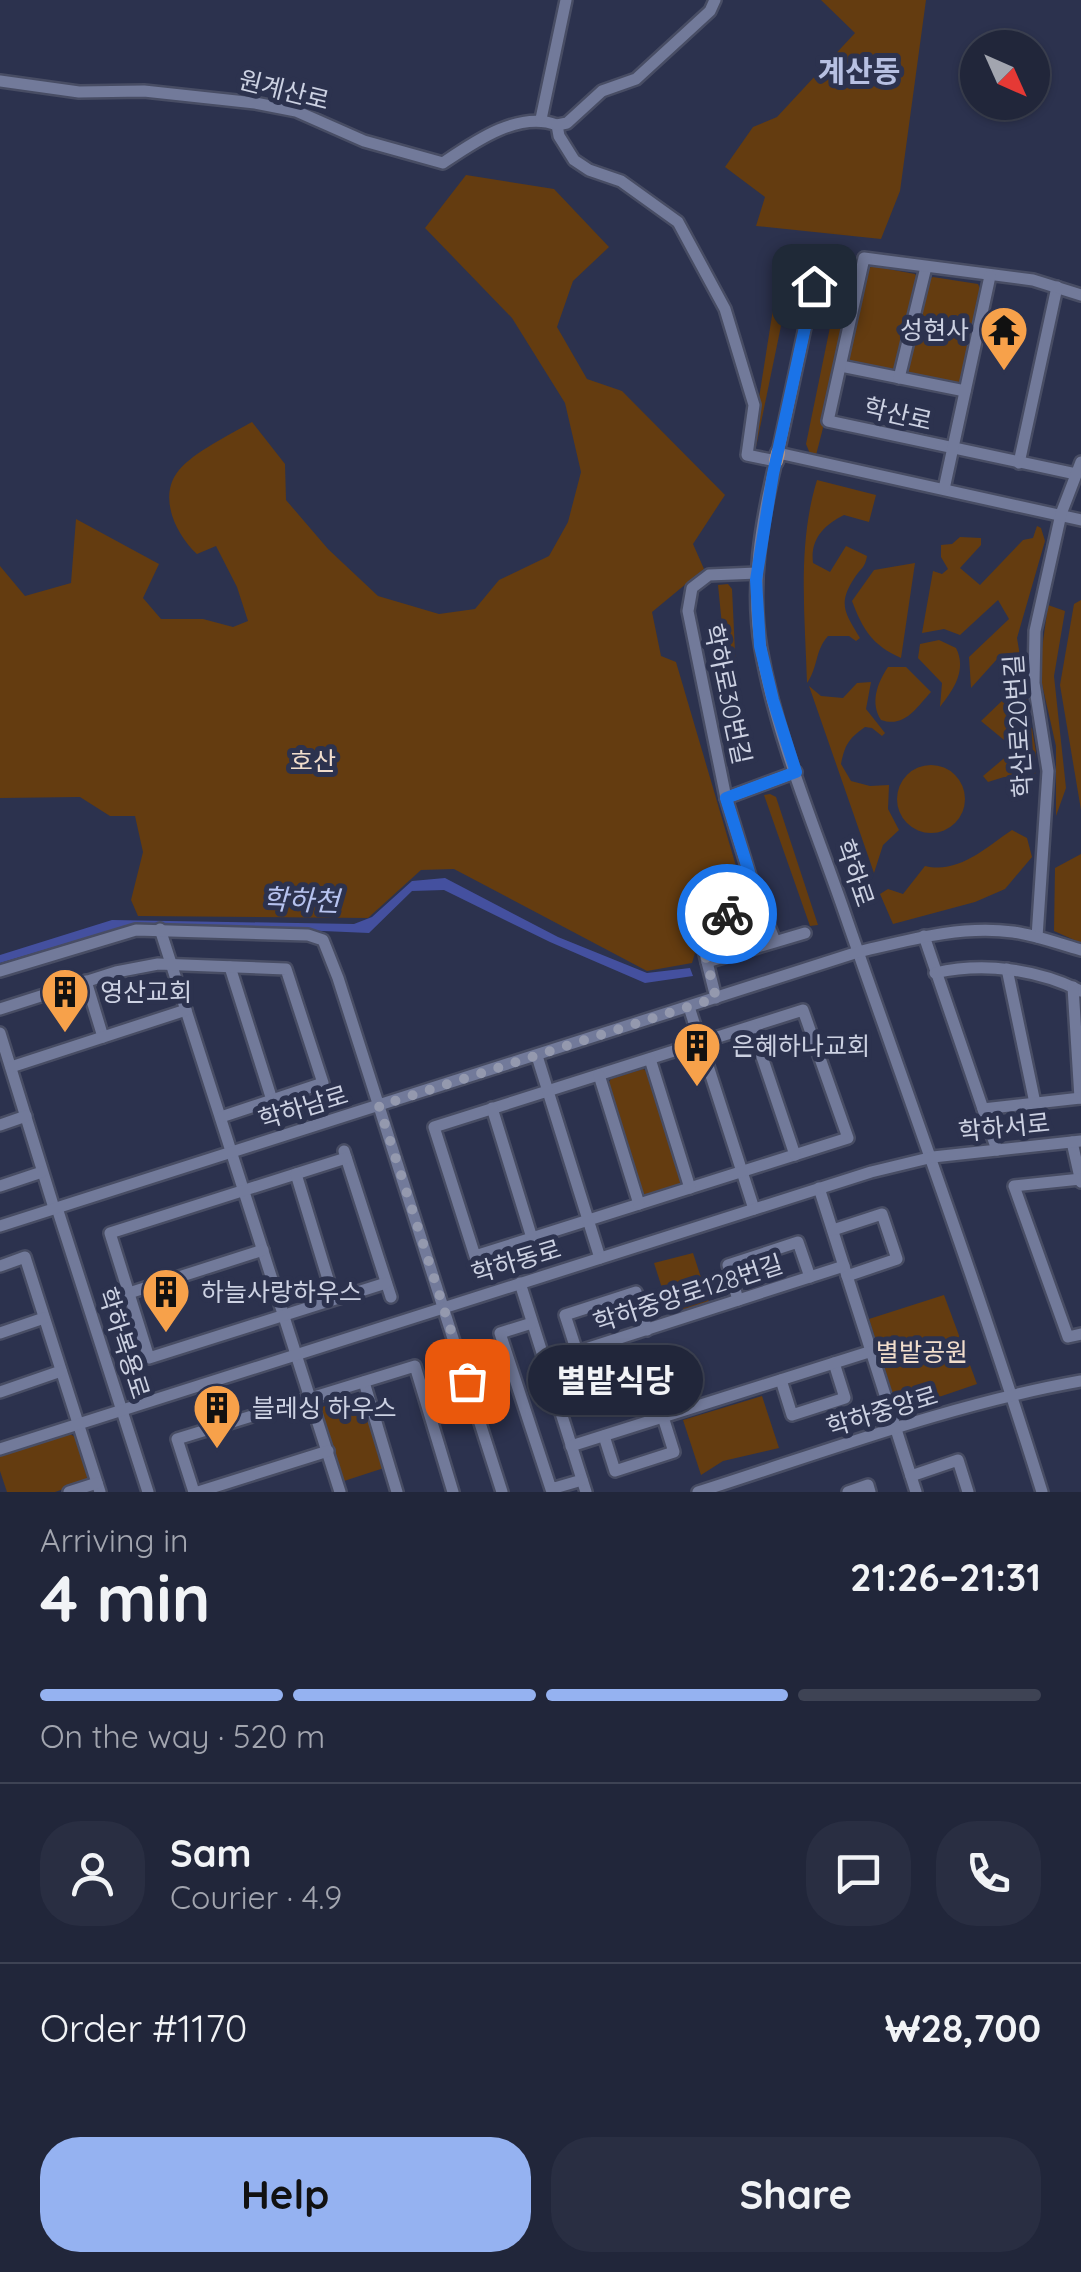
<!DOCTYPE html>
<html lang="en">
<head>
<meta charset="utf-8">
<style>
  :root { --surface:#21263a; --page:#292e42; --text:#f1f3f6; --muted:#a2a5af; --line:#3e4354; --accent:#95b2f1 }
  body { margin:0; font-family:Quicksand,"Noto Sans KR",sans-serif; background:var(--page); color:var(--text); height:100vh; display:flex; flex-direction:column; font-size:38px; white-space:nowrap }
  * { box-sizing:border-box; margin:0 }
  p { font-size:32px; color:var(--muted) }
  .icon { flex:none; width:55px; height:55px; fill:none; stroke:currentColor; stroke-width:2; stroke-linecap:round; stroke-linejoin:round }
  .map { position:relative; height:1492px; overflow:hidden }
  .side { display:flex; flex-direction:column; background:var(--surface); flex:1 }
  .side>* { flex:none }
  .needle { width:65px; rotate:135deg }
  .tools { position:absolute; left:960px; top:30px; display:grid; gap:20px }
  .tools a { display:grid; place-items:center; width:90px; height:90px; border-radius:50%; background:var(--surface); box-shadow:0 2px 8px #0004,0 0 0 2px var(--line); font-size:50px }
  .pin { position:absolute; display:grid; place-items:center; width:85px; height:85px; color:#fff; margin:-42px; border-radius:20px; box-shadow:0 5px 15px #0006 }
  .courier { position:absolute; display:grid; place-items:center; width:100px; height:100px; margin:-50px; border:8px solid #1a73e8; border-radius:50%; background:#fff; color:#222; box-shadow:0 2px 12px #0007 }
  .bubble { position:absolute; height:70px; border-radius:35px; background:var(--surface); box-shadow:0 2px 8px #0004,0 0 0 2px var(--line); font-size:32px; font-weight:700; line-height:70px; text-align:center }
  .overview em { font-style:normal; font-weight:700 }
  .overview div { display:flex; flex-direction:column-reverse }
  .overview { display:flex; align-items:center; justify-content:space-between; height:170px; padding:0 40px }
  h1 { font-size:65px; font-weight:700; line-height:75px }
  .bar { display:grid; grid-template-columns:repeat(4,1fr); gap:15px 10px; align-content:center; height:120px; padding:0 40px }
  .bar i { height:12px; border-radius:8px; background:var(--line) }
  .bar .active { background:var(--accent) }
  .bar p { grid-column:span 4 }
  .line { display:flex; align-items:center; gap:25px; padding:0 40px; border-top:2px solid var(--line) }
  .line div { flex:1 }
  .round { display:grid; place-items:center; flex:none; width:105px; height:105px; border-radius:40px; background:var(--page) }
  .cta { display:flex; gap:20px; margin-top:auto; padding:20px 40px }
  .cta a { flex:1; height:115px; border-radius:40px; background:var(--accent); color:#111; font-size:40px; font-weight:700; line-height:115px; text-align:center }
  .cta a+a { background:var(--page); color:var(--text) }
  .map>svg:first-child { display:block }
  .green { fill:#643c10 }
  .water { fill:#44509f }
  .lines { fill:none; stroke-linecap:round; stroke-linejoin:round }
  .minor-casing { stroke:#484d64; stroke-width:16 }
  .major-casing { stroke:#484d64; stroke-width:19 }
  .minor { stroke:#727a9a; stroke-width:11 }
  .major { stroke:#b99681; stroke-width:14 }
  .done { stroke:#9499ae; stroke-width:10; stroke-dasharray:0 18 }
  .route { stroke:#1a73e8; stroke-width:12 }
  .labels { text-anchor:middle; stroke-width:10; stroke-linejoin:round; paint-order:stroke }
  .street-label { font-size:25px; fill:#ccd1e2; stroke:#2c324e }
  .poi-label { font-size:25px; fill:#ccd1e2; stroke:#2c324e; text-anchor:start }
  .park-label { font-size:25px; fill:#f1ddcc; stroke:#2c324e }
  .water-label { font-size:28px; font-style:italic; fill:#b6c2ee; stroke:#2c324e }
  .quarter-label { font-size:30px; font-weight:bold; fill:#b7c0e2; stroke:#2c324e }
</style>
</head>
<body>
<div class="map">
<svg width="1081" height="1492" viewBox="0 0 1081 1492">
  <rect width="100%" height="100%" fill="#2c324e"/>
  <g class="green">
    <polygon points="821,0 926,0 900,191 881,239 756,226 765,197 725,167 753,127 777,117 855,33"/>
    <path d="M466,175L554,189L609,247L573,281L557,327L587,379L622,391L725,495L693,544L704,569L652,612L661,656L676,662L741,883L731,892L736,896L708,922L699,955L695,953L692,963L647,971L454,869L421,870L368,918L138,916L131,900L143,852L135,816H110L80,797L0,798V566L25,596L71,583L76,519L159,564L143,598L161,619H203L233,627L248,621L237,587L216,546L197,554C176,535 157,496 179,470C194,452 231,434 252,422L285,464L286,500L328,549L378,596L439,614L475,609L499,580L549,556L568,522L581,472L565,403L512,318L425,228Z"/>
    <polygon points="793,249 789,287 756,447 759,398 780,265"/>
    <polygon points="849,265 856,266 856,270 822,432 816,455 811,456 806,444 836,298"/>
    <polygon points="872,266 915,274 918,279 898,371 894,374 850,364 846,360 867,270"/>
    <polygon points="933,277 978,284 981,291 962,386 911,378 908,374 928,280"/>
    <path d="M817,480L876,495L869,522L844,515C824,525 810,539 813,563L830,572L846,546L867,556C865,568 861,568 855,577C837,604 845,613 860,638L856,641L849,636H828C815,650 818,668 807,683C805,615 797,545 817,480Z"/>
    <polygon points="1037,526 1041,528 1045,541 1017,638 1036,752 1035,779 1004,777 988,782 983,776 1015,749 981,721 1006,697 998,658 971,688 969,657 1009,619 998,600 960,635 944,629 922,633 933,571 942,574 948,569 941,557 941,545 952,544 960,537 981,538 981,545 960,568 980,585 1023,540 1033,538"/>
    <path d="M915,563L901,658C872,645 863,630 852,601L874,570Z"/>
    <polygon points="728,584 732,589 737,694 729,696 718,585"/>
    <polygon points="1081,600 1081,810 1060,685 1074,604"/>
    <polygon points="1048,605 1065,611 1054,676 1066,788 1056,816 1056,746 1039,671"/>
    <path d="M939,640L956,648C967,670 954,689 940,707L942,683L918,658L920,644Z"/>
    <path d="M888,667H906L931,692C916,708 905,728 881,720C870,703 877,683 888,667Z"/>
    <path d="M871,682L866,709L885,733L882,736L872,728L865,727C848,739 845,745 841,764L851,781L870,786L889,785L888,809L899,830L883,845L874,873L809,686L821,696L843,698L857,683Z"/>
    <circle cx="931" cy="799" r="34"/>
    <polygon points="770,794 776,797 818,925 810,926 764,795"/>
    <path d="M1012,830L1027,838L1032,857L1005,889L975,902L893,924L880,894L888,889L903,894L925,866C959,874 985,848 1012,830Z"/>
    <polygon points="1081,854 1081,943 1054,931 1055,868"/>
    <polygon points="643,1069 648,1072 684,1183 680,1190 641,1198 607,1085 611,1079"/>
    <polygon points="693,1253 709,1302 670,1313 654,1263"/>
    <polygon points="944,1295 977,1384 898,1411 869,1319"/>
    <polygon points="762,1396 779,1448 723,1461 701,1475 683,1420"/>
    <polygon points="356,1397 362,1400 384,1468 341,1482 319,1412 322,1407"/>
    <polygon points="70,1434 77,1438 90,1477 87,1481 55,1492 7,1492 0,1471 0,1456"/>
  </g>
  <polygon class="water" points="445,878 558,937 647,973 690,968 693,976 645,983 550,942 444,890 412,891 369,933 135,923 0,963 0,955 112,920 354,924 372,917 412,881"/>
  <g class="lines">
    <g class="minor-casing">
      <g id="minor">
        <path d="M0,81L79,92L144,91L255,103L296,111L364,141L443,163C474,142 519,110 557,125L559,136L574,160L589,170L621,181L678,222L725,309L754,405L747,455L776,461C761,522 750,587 761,649C777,740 816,829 846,917C912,1108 982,1298 1042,1492"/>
        <polyline points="541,119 566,0"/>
        <polyline points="557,125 567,123 602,91 636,79 710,11 715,0"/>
        <polyline points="821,253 778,453 1081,520"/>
        <polyline points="841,366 965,391"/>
        <polyline points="899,378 926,267"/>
        <polyline points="1019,463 1057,287"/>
        <polyline points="1076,474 828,421 864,258 1033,280 1081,295"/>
        <polyline points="944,489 990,276"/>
        <polyline points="757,573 709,575 692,588 688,611 726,798 754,889 775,941"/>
        <polyline points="726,798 796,772"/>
        <polyline points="160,929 340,1492"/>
        <polyline points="924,936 997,1150"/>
        <polyline points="1037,937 1048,771 1034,683 1035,631 1061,514 1081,462"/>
        <polyline points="707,962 805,933"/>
        <polyline points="230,967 272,1100"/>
        <polyline points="1007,969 1035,1103"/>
        <polyline points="0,971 136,930 308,935 323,940 338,978 502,1492"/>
        <path d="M935,973C984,962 1036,969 1081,991"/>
        <polyline points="86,981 103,1037"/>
        <polyline points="1073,987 1080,1098"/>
        <polyline points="716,998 703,946 729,911 754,889"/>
        <polyline points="689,1007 754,1209"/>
        <polyline points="0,1009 116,972 158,964 286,969 323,1083 221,1117"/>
        <polygon points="803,1010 848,1138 475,1256 434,1127"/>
        <polyline points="752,1027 795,1155"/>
        <polyline points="0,1033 54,1208"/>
        <polyline points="537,1056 600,1258"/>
        <polyline points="650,1059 690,1188"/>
        <polyline points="11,1067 186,1010"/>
        <polyline points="599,1075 639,1204"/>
        <polyline points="492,1108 532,1238"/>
        <polyline points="983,1109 1081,1098"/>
        <polyline points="0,1125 26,1116"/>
        <polyline points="1072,1142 1081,1182"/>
        <polyline points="344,1151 391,1297"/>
        <polyline points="346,1158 110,1233 149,1358 386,1283"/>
        <polyline points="296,1174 334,1299"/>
        <polyline points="1081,1179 1014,1186 1068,1337 1081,1334"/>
        <polyline points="0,1186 42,1172"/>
        <polyline points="819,1188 916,1492"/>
        <polyline points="57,1208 148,1492"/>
        <path d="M0,1226L858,952C909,940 960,925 1013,932C1036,935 1059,944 1081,950"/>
        <polyline points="833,1230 882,1214 897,1259 847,1276"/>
        <polyline points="0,1266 25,1257 100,1492"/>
        <polyline points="520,1283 586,1492"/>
        <polyline points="129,1293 263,1250"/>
        <polyline points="738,1300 728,1265 798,1242 810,1277"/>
        <polyline points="532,1323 500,1333 551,1489 582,1480"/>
        <polyline points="0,1333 44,1318"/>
        <polyline points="577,1352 565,1315 636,1292 647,1330"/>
        <polyline points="545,1362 844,1266"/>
        <polyline points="781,1380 792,1415 845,1398 834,1363"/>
        <polyline points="364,1382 397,1492"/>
        <polyline points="0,1392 61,1371"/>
        <polyline points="604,1436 615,1471 674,1452 663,1417"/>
        <polyline points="571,1446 872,1351"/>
        <polyline points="0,1449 871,1172 933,1157 1081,1141"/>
        <polyline points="911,1476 958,1460 968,1492"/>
        <polyline points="69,1492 97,1483"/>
        <polyline points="194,1492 177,1439 415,1366 453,1492"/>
        <polyline points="198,1492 328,1451"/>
        <path d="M698,1492C824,1452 951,1404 1081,1381"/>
        <polyline points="848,1492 868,1485 870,1492"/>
      </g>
    </g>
    <g class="major-casing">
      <polyline id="major" points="776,461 778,453"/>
    </g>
    <use href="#minor" class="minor"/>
    <use href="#major" class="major"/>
  </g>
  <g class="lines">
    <polyline class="done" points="467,1381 379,1106 716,998 703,946 727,914"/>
    <polyline class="route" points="727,914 754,888 726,798 796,772 773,700 760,646 756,580 773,474 814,286"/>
  </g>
  <defs>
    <g id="temple-pin" transform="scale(2.5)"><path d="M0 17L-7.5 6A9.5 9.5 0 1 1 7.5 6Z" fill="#f7a14a" stroke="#2c324e"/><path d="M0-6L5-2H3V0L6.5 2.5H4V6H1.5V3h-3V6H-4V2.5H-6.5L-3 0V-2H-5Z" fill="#111"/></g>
    <g id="building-pin" transform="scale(2.5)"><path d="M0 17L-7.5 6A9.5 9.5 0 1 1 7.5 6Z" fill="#f7a14a" stroke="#2c324e"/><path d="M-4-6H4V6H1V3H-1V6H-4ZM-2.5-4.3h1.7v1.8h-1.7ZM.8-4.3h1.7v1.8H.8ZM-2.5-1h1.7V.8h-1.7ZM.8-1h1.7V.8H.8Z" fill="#111"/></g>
  </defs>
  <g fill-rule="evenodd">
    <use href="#temple-pin" x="1004" y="330"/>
    <use href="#building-pin" x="65" y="992"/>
    <use href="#building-pin" x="697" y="1046"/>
    <use href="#building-pin" x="166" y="1292"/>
    <use href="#building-pin" x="217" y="1408"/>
  </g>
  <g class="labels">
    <g class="street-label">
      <text transform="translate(284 90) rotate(14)" y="9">원계산로</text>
      <text transform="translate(898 414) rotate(13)" y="9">학산로</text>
      <text transform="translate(728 694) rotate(78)" y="9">학하로30번길</text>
      <text transform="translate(1018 726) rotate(-94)" y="9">학산로20번길</text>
      <text transform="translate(855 873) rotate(71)" y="9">학하로</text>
      <text transform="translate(303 1107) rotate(-17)" y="9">학하남로</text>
      <text transform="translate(1004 1127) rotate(-6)" y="9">학하서로</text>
      <text transform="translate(516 1261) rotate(-17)" y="9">학하동로</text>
      <text transform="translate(688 1293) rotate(-18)" y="9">학하중앙로128번길</text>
      <text transform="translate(124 1343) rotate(72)" y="9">학하복용로</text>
      <text transform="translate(882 1411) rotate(-17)" y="9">학하중앙로</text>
    </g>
    <g class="poi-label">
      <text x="969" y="339" text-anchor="end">성현사</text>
      <text x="100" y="1001">영산교회</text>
      <text x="732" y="1055">은혜하나교회</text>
      <text x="201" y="1301">하늘사랑하우스</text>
      <text x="252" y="1417">블레싱 하우스</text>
    </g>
    <g class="park-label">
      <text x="313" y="770">호산</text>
      <text x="922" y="1361">별밭공원</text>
    </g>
    <g class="water-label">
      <text transform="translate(301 900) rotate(2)" y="10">학하천</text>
    </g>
    <g class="quarter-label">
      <text x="859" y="82">계산동</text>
    </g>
  </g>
</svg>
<div class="tools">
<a><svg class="needle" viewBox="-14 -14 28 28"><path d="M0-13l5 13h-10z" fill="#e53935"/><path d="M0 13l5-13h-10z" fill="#a2a5af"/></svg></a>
</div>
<div class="pin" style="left:467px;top:1381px;background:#ea580c"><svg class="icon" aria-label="bag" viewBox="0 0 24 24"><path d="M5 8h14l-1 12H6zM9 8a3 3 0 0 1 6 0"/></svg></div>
<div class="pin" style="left:814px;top:286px;background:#1f2937"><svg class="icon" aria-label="home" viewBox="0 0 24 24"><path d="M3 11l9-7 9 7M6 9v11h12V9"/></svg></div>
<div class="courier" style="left:727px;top:914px"><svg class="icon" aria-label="bike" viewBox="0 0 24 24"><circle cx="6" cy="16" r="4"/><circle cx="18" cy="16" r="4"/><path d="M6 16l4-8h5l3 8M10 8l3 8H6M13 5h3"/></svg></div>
<div class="bubble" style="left:528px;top:1345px;width:175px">별밭식당</div>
</div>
<section class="side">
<div class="overview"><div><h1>4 min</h1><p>Arriving in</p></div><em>21:26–21:31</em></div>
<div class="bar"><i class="active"></i><i class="active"></i><i class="active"></i><i></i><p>On the way · 520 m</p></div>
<div class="line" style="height:180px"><a class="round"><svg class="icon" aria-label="person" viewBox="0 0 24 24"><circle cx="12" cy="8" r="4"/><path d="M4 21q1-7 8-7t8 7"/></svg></a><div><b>Sam</b><p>Courier · 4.9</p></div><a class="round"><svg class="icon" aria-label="chat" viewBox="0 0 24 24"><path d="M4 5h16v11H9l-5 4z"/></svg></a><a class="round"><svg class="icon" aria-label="phone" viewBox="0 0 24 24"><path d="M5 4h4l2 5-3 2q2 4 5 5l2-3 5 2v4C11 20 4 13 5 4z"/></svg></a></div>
<div class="line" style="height:130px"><div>Order #1170</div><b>₩28,700</b></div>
<div class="cta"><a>Help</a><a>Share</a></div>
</section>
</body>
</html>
